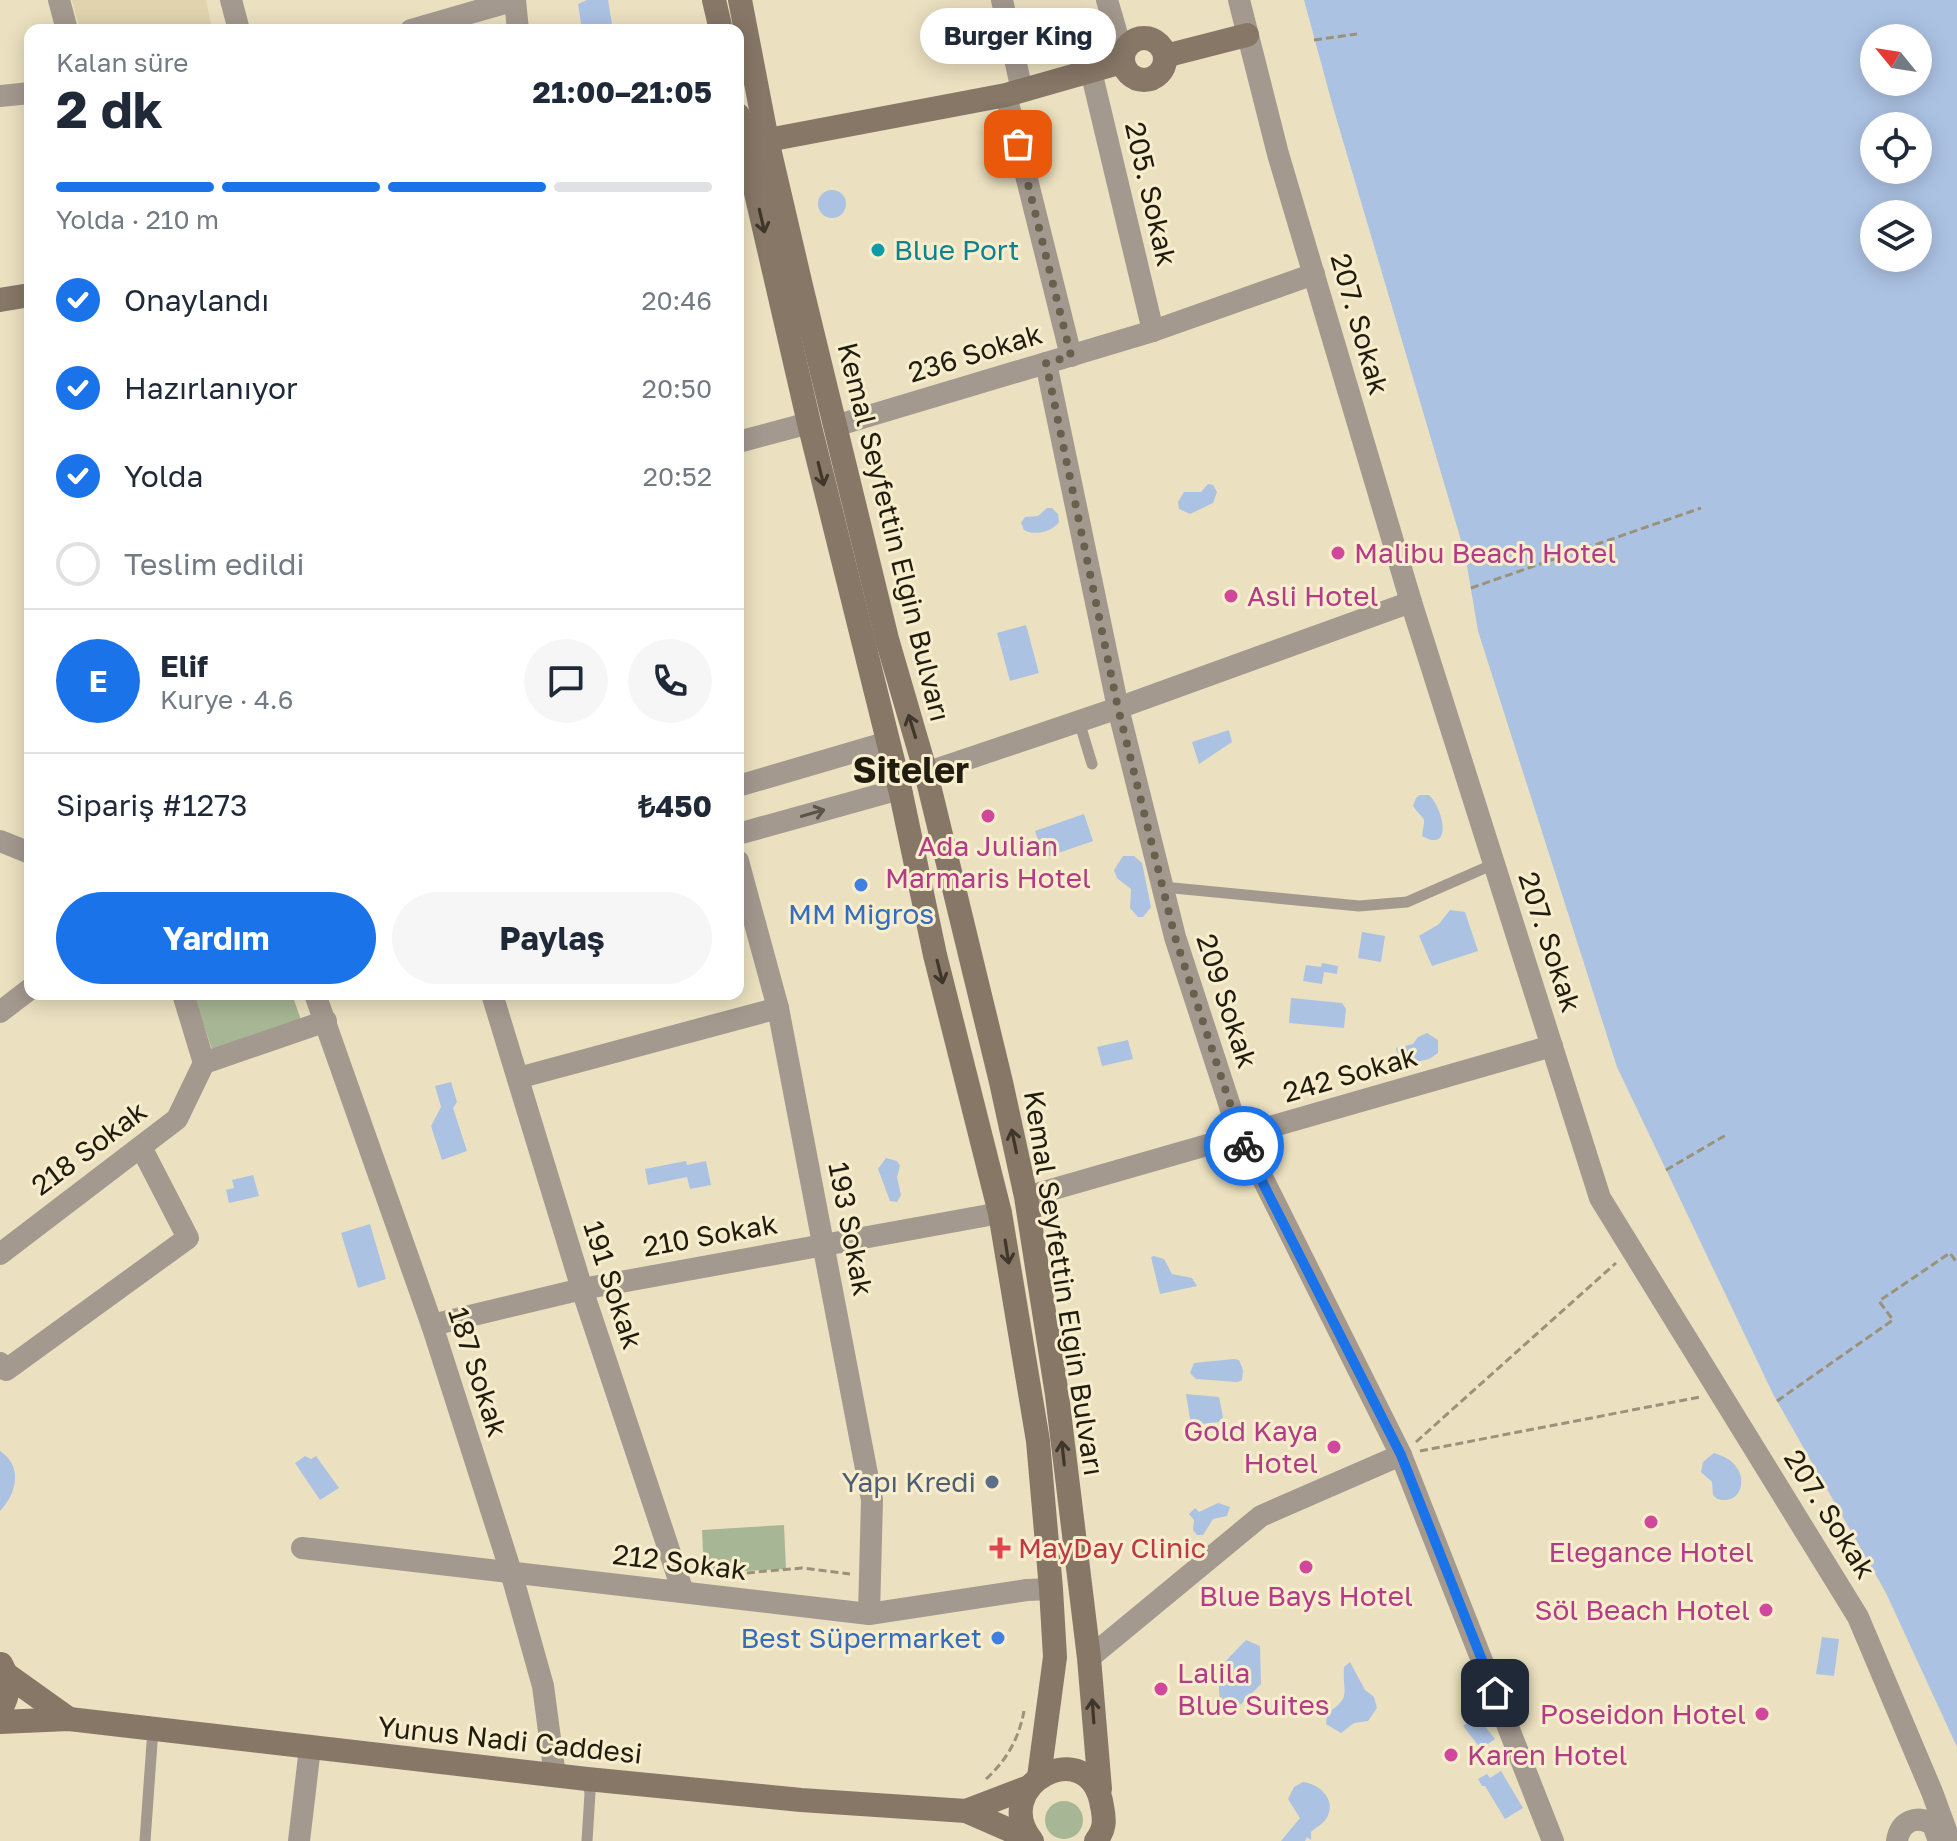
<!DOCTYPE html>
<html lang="tr">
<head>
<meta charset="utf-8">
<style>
  :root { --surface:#fff; --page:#f6f6f7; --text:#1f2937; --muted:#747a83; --line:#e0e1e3; --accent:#1a73e8 }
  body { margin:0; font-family:"Golos Text",sans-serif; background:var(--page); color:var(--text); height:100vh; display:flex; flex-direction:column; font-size:30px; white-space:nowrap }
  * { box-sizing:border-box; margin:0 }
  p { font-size:26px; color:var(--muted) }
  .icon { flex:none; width:44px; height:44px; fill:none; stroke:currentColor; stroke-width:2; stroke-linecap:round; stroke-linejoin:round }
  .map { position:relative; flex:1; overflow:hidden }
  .details { position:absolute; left:24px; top:24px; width:720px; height:976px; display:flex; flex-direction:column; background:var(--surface); border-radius:16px; box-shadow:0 4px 20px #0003 }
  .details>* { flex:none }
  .needle { width:52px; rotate:300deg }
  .buttons { position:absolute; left:1860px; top:24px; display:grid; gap:16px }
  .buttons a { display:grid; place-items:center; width:72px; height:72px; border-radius:50%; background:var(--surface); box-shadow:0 4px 20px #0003; font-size:40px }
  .pin { position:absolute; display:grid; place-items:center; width:68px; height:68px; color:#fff; margin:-34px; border-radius:16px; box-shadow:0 4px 12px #0006 }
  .courier { position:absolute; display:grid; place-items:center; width:80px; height:80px; margin:-40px; border:6px solid #1a73e8; border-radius:50%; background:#fff; color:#222; box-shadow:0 2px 10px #0007 }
  .bubble { position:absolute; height:56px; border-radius:28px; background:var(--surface); box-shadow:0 4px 20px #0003; font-size:26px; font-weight:700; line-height:56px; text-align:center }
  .headline em { font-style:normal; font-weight:700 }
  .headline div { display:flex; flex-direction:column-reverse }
  .headline { display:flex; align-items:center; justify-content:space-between; height:136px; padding:0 32px }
  h1 { font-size:52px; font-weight:700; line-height:60px }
  .bar { display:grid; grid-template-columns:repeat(4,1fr); gap:12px 8px; align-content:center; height:96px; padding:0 32px }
  .bar i { height:10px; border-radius:6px; background:var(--line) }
  .bar .active { background:var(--accent) }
  .bar p { grid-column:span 4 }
  .line { display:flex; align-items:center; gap:20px; padding:0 32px; border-top:2px solid var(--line) }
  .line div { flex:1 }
  .round { display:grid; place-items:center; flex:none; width:84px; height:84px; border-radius:42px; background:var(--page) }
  ol { padding:0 32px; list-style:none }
  li { display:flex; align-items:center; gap:24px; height:88px }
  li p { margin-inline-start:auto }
  li .icon { padding:8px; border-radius:50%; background:var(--accent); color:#fff; stroke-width:4 }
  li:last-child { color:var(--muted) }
  li i { width:44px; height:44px; border:4px solid var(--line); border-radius:50% }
  .action { display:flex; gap:16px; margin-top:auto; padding:16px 32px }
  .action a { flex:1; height:92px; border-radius:48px; background:var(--accent); color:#fff; font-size:32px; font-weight:700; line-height:92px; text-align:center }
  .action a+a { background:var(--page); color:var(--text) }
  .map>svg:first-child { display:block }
  .built { fill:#e0d3ad }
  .green { fill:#a7b694 }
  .water { fill:#acc2e3; fill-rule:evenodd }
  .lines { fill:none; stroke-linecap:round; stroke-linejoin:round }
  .path { stroke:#9a9279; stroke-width:3; stroke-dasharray:8 4; stroke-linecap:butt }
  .lane { stroke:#a4998f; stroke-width:11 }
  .street { stroke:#a4998f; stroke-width:22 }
  .secondary { stroke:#867767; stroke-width:24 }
  .oneway { stroke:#3f372a }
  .oneway2 { stroke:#5b5449 }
  .done { stroke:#67614e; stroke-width:8; stroke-dasharray:0 14.4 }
  .route { stroke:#1a73e8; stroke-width:10 }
  .culture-dot { fill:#0f9aa8; stroke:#f8eecd; stroke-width:3 }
  .hotel-dot { fill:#d1479c; stroke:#f8eecd; stroke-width:3 }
  .shop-dot { fill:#3f7fe0; stroke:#f8eecd; stroke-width:3 }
  .service-dot { fill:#5c6f8a; stroke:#f8eecd; stroke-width:3 }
  .health-dot { fill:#e0444e; stroke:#f8eecd; stroke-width:3 }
  .labels { text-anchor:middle; stroke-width:6; stroke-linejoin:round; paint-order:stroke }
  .street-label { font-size:28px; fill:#201c10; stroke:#f8eecd }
  .culture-label { font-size:28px; fill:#0d838f; stroke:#f8eecd; text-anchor:start }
  .hotel-label { font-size:28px; fill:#b23c85; stroke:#f8eecd; text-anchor:start }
  .shop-label { font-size:28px; fill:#366cbe; stroke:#f8eecd }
  .service-label { font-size:28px; fill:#4e5e75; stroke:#f8eecd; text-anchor:end }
  .health-label { font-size:28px; fill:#be3a42; stroke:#f8eecd; text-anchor:start }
  .district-label { font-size:36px; font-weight:bold; fill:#201c10; stroke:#f8eecd }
</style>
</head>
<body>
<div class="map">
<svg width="1957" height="1841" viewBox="0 0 1957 1841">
  <rect width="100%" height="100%" fill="#ebe1c0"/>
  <polygon class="built" points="72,0 206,0 212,30 80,30"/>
  <g class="green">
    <polygon points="193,994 292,994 301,1020 213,1052"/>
    <polygon points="784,1525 786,1569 704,1573 702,1530"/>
    <circle cx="1064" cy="1820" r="19"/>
  </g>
  <g class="water">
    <polygon points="587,0 608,0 613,30 582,30 578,4"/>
    <path d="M1304,0H1957V1747L1886,1593L1773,1394L1617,1067L1478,631L1465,554L1333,107ZM1918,38V82H1874V38ZM1918,126V170H1874V126ZM1874,214H1918V258H1874Z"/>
    <circle cx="832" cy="204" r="14"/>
    <polygon points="1208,484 1213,485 1217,492 1213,503 1190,514 1179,509 1178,502 1184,492 1201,492"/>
    <path d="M1047,508H1052L1058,514L1059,522C1052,532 1034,536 1024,530L1021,523L1025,517L1038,516Z"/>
    <polygon points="1026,625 1039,673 1010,681 997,633"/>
    <polygon points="1229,730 1232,742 1199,764 1192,742"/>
    <path d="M1420,795H1429C1443,808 1454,854 1422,836C1426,813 1425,823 1413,806L1416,798Z"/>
    <polygon points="1084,814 1093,841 1044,858 1035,831"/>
    <polygon points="1123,856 1134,856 1142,863 1151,907 1143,917 1138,917 1130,908 1131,889 1117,878 1114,870"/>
    <polygon points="1450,910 1465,912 1478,951 1432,966 1419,936 1439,924"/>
    <polygon points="1362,932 1385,936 1381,962 1358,958"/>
    <polygon points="1322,963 1338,966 1337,974 1324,972 1322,984 1303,981 1306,965 1321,967"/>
    <polygon points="1291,998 1342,1003 1346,1009 1344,1028 1289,1023"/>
    <polygon points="1427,1033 1438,1040 1438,1053 1429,1059 1400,1066 1396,1048 1413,1044 1418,1037"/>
    <polygon points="1128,1040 1133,1059 1102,1066 1097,1047"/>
    <polygon points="451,1082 457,1102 453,1108 467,1151 442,1160 431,1126 441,1107 435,1086"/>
    <polygon points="886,1158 897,1161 900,1166 897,1177 901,1195 897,1202 890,1201 878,1169"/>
    <polygon points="686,1161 687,1165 706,1161 711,1185 690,1189 687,1177 648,1185 645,1169"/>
    <polygon points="253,1175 259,1196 229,1203 226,1190 234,1188 232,1180"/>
    <polygon points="370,1224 386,1279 358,1288 341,1233"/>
    <polygon points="1154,1256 1164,1259 1172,1274 1192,1278 1197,1286 1160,1294 1151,1257"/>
    <polygon points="1234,1359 1239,1360 1243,1370 1242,1380 1237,1382 1196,1379 1190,1373 1194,1363"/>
    <polygon points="1186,1394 1219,1397 1223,1417 1219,1422 1191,1425"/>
    <path d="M0,1451C23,1466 17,1493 0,1511Z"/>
    <path d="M1714,1453C1720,1455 1728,1458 1732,1462C1749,1477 1742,1506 1717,1499L1713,1495L1712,1482L1701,1472L1703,1462Z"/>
    <polygon points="305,1456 311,1459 316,1456 339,1488 320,1500 295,1463"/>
    <polygon points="1218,1503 1230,1507 1227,1516 1213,1519 1203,1535 1197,1535 1193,1530 1194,1520 1189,1514 1195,1508 1199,1512"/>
    <polygon points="1822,1637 1839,1639 1834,1676 1816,1674"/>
    <polygon points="1246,1640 1260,1646 1261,1684 1234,1711 1220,1708 1218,1669"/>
    <path d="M1350,1662L1365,1690L1374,1697L1377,1708L1368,1721L1354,1723L1341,1733L1326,1724L1327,1713C1353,1697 1342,1693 1344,1667Z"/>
    <polygon points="1477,1716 1495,1739 1481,1749 1463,1726"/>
    <polygon points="1501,1771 1523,1808 1505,1819 1485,1786 1482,1786 1478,1779 1487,1774 1490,1778"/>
    <path d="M1303,1782C1320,1784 1338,1801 1326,1819C1322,1825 1316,1827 1311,1832V1840L1307,1837L1305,1841H1281L1300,1818L1288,1799L1294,1787Z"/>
  </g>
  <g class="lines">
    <g class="path">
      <polyline points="1314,40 1357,34"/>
      <polyline points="1471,588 1701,508"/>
      <polyline points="1666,1170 1726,1135"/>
      <polyline points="1777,1401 1893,1320 1879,1301 1950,1253 1957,1263"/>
      <polyline points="1416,1442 1616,1263"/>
      <polyline points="1420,1451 1700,1397"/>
      <polyline points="723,1575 802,1568 850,1574"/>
      <path d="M986,1779C1007,1760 1019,1738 1024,1711"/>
    </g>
    <g class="lane">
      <polyline points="1079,721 1092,764"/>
      <polyline points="1163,887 1359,906 1407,902 1494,864"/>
      <polyline points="145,1841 153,1729"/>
      <polyline points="587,1841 590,1793 587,1779"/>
    </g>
    <g class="street">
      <polyline points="59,0 67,30"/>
      <polyline points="231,0 239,30"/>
      <polyline points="515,0 518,30"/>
      <polyline points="1002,0 1022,91"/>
      <polyline points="1107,0 1123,55"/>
      <polyline points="1239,0 1278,154 1411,602 1600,1198 1858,1617 1932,1792 1950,1841"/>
      <polyline points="411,30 515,0"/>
      <polyline points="1091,71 1153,331"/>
      <polyline points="1006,95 1071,356"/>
      <polyline points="0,96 30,93"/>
      <polyline points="1046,363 1118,708 1175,937 1240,1137 1265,1183 1401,1455 1553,1841"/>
      <polyline points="835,426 1153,331 1314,274"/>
      <polyline points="738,442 809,423"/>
      <polyline points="926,773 1118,708 1411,602"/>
      <polyline points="738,786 888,742"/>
      <polyline points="738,834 900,789"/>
      <polyline points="0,841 30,853"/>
      <polyline points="738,861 778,1008 872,1500 869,1614"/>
      <polyline points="183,994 204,1063"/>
      <polyline points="315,994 432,1325 511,1572 543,1686 555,1776"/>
      <polyline points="492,994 582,1289 683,1592"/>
      <polyline points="0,1012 30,989"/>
      <polyline points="518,1078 778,1008"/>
      <polyline points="1026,1197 1552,1046"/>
      <polyline points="0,1254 177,1119 204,1063 326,1021"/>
      <polyline points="432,1325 582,1289 1000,1213"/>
      <polyline points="0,1363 6,1370 188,1238 141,1147"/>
      <polyline points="302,1548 869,1614 1027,1590 1051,1589"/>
      <polyline points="1089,1658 1261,1516 1401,1455"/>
      <polyline points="299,1841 310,1748"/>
      <path d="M1897,1841C1900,1821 1917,1814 1933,1825L1939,1841"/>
    </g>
    <g class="secondary">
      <polyline points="714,0 721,30"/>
      <polyline points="740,0 767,140 802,290 887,639 926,773 1001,1082 1026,1197 1057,1395 1089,1658 1100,1789"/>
      <circle cx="1144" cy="59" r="21"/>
      <polyline points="1165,56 1247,35"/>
      <polyline points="738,115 809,423 900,789 935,955 1000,1213 1038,1441 1051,1589 1055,1657 1039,1777"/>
      <polyline points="752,143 1006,95 1122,62"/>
      <polyline points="0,300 30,295"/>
      <polyline points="6,1674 69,1719"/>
      <path d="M0,1710C10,1695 10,1680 1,1664"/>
      <polyline points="0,1722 69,1719 587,1779 801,1800 966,1811 1030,1839"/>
      <polyline points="966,1811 1029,1787"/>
      <path d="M1032,1841C987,1785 1090,1731 1102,1806C1105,1821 1105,1829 1096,1841"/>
    </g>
  </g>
  <defs><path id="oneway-shaft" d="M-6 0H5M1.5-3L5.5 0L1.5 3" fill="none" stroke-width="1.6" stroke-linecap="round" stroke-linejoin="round" transform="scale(2)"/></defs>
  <g class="oneway">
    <use href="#oneway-shaft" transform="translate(762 221) rotate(77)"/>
    <use href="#oneway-shaft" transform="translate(821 474) rotate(76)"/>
    <use href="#oneway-shaft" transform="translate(912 726) rotate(-107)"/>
    <use href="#oneway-shaft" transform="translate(940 972) rotate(76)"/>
    <use href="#oneway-shaft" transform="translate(1014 1141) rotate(-102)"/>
    <use href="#oneway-shaft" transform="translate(1007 1252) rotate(81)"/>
    <use href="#oneway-shaft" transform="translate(1063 1453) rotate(-96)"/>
    <use href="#oneway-shaft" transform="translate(1093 1711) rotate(-94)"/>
  </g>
  <use class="oneway2" href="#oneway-shaft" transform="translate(813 813) rotate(-16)"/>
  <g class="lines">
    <polyline class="done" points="1018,144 1071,356 1046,363 1118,708 1175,937 1244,1146"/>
    <polyline class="route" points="1244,1146 1401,1455 1495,1693"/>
  </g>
  <circle class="culture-dot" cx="878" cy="250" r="8"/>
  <g class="hotel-dot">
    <circle cx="1338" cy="553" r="8"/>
    <circle cx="1231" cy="596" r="8"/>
    <circle cx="988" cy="816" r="8"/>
    <circle cx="1334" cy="1447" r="8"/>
    <circle cx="1651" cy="1522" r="8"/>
    <circle cx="1306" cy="1567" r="8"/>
    <circle cx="1766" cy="1610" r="8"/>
    <circle cx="1161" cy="1689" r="8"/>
    <circle cx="1762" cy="1714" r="8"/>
    <circle cx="1451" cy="1755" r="8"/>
  </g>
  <g class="shop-dot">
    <circle cx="861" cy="885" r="8"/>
    <circle cx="998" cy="1638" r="8"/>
  </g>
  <circle class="service-dot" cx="992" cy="1482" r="8"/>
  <path class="health-dot" d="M996 1536h8v8h8v8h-8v8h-8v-8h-8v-8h8z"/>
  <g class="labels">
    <g class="street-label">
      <text transform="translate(1151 194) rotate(77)" y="10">205. Sokak</text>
      <text transform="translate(1360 324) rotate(74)" y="10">207. Sokak</text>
      <text transform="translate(975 353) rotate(-17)" y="10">236 Sokak</text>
      <text transform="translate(894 532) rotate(76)" y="10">Kemal Seyfettin Elgin Bulvarı</text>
      <text transform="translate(1550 942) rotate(72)" y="10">207. Sokak</text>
      <text transform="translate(1227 1001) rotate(72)" y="10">209 Sokak</text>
      <text transform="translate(1350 1074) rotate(-16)" y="10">242 Sokak</text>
      <text transform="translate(89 1148) rotate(-37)" y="10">218 Sokak</text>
      <text transform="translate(851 1229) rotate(79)" y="10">193 Sokak</text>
      <text transform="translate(710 1235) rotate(-10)" y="10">210 Sokak</text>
      <text transform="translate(1064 1283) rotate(81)" y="10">Kemal Seyfettin Elgin Bulvarı</text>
      <text transform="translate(613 1285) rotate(72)" y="10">191 Sokak</text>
      <text transform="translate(478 1372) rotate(72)" y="10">187 Sokak</text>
      <text transform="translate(1830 1514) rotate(58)" y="10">207. Sokak</text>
      <text transform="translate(680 1562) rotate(7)" y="10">212 Sokak</text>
      <text transform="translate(510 1740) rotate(6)" y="10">Yunus Nadi Caddesi</text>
    </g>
    <g class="culture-label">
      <text x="894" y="260">Blue Port</text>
    </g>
    <g class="hotel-label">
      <text x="1354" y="563">Malibu Beach Hotel</text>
      <text x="1247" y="606">Asli Hotel</text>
      <text x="988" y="856" text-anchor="middle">Ada Julian<tspan x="988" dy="32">Marmaris Hotel</tspan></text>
      <text x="1318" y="1441" text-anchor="end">Gold Kaya<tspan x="1318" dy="32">Hotel</tspan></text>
      <text x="1651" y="1562" text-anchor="middle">Elegance Hotel</text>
      <text x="1306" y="1606" text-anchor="middle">Blue Bays Hotel</text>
      <text x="1750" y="1620" text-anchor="end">Söl Beach Hotel</text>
      <text x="1177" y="1683">Lalila<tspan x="1177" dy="32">Blue Suites</tspan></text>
      <text x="1746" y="1724" text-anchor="end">Poseidon Hotel</text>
      <text x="1467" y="1765">Karen Hotel</text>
    </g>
    <g class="shop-label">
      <text x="861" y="924">MM Migros</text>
      <text x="982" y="1648" text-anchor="end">Best Süpermarket</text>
    </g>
    <g class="service-label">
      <text x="976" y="1492">Yapı Kredi</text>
    </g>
    <g class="health-label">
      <text x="1018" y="1558">MayDay Clinic</text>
    </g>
    <g class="district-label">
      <text x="911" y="783">Siteler</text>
    </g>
  </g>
</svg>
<div class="buttons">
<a><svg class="needle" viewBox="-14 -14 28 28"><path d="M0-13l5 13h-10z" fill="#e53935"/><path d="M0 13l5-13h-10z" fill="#747a83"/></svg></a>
<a><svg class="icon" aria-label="locate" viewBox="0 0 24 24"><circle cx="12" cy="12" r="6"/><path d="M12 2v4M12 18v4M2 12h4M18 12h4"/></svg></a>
<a><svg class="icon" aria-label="layers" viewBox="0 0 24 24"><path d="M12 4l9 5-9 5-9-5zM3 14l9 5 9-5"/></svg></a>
</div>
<div class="pin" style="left:1018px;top:144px;background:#ea580c"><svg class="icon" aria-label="bag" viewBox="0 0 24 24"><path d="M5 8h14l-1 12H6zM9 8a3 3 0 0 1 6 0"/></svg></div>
<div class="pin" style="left:1495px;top:1693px;background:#1f2937"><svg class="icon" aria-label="home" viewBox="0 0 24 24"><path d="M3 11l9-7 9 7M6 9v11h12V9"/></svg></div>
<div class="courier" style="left:1244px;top:1146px"><svg class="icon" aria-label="bike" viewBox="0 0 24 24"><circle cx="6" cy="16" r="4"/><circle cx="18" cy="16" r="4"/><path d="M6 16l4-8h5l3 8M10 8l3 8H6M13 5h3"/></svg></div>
<div class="bubble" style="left:920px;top:8px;width:196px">Burger King</div>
<section class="details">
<div class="headline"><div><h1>2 dk</h1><p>Kalan süre</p></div><em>21:00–21:05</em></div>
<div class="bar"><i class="active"></i><i class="active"></i><i class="active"></i><i></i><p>Yolda · 210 m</p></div>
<ol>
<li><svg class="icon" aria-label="check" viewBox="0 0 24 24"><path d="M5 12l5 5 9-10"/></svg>Onaylandı<p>20:46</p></li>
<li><svg class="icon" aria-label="check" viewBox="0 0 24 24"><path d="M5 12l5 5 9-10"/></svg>Hazırlanıyor<p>20:50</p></li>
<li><svg class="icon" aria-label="check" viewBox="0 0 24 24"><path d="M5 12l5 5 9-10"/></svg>Yolda<p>20:52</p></li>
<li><i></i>Teslim edildi</li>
</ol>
<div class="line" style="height:144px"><b class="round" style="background:var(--accent);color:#fff">E</b><div><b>Elif</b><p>Kurye · 4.6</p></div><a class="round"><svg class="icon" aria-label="chat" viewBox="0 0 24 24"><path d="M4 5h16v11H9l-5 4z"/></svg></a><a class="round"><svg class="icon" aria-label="phone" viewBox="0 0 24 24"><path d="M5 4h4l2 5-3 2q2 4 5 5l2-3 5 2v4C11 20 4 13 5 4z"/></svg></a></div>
<div class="line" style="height:104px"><div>Sipariş #1273</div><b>₺450</b></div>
<div class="action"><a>Yardım</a><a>Paylaş</a></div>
</section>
</div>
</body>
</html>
